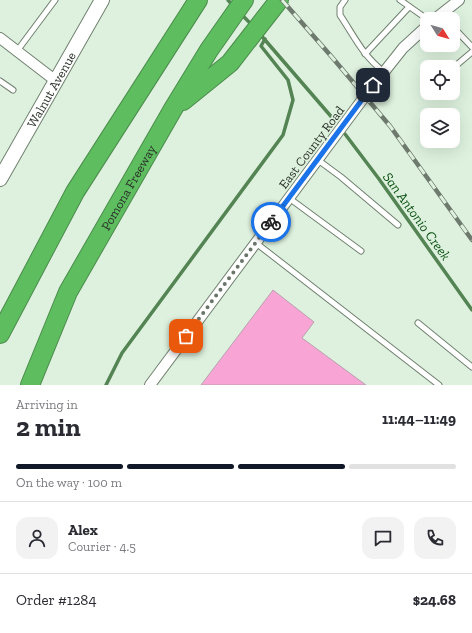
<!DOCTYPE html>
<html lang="en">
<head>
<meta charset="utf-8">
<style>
  :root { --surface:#fff; --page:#f2f2f3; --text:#2b2b33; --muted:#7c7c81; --line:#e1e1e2; --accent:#111827 }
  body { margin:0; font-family:"Zilla Slab",serif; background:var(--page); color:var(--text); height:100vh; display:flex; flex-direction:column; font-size:15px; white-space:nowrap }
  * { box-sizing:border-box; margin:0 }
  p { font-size:13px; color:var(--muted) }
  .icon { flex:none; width:22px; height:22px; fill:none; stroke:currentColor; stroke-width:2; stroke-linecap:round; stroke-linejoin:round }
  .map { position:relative; height:385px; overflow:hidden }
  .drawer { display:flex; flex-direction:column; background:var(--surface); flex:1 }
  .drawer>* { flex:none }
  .needle { width:26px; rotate:127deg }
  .buttons { position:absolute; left:420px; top:12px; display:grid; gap:8px }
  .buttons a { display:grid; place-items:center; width:40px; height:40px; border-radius:8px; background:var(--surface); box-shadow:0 4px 16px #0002; font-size:20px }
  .pin { position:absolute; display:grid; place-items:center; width:34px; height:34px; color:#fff; margin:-17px; border-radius:8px; box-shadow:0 2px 6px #0006 }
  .courier { position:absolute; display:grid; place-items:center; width:40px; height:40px; margin:-20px; border:3px solid #1a73e8; border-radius:50%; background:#fff; color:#222; box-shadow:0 1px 5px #0007 }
  .head em { font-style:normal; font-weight:700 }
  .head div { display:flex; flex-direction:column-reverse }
  .head { display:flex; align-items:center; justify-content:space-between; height:68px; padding:0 16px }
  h1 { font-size:26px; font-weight:700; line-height:30px }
  .bar { display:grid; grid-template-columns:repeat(4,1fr); gap:6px 4px; align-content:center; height:48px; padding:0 16px }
  .bar i { height:5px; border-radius:3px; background:var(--line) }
  .bar .selected { background:var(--accent) }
  .bar p { grid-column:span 4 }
  .line { display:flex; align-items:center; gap:10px; padding:0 16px; border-top:1px solid var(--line) }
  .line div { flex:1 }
  .round { display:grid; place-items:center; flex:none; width:42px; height:42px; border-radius:12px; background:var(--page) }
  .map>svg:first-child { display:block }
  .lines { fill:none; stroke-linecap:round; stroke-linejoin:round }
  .stream { stroke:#548454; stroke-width:3.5 }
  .building { fill:#f8a5d6; stroke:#b8a1ae }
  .lane-casing { stroke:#718170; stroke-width:7 }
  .street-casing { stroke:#718170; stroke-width:12 }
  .secondary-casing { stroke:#718170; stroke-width:16 }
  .highway-casing { stroke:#4c8c4d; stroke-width:20 }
  .lane { stroke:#fff; stroke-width:5 }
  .street { stroke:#fff; stroke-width:10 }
  .secondary { stroke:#fff; stroke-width:14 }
  .highway { stroke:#5dbd5f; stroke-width:18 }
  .rail-casing { stroke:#6e7a6e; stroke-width:4.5 }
  .rail { stroke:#def1de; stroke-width:3; stroke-dasharray:9; stroke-linecap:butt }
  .done { stroke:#6a756a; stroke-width:4; stroke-dasharray:0 7.2 }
  .route { stroke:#1a73e8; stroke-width:5 }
  .labels { text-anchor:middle; stroke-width:3.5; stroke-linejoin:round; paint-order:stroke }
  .street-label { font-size:13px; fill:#2b322b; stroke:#def1de }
  .water-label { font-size:14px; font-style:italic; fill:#0b5213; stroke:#def1de }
</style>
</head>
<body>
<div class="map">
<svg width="472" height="385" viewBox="0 0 472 385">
  <rect width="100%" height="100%" fill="#def1de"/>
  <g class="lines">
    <g class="stream">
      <polyline points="228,0 234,7"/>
      <polyline points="241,14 252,25"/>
      <polyline points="259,33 335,121"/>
      <polyline points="345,134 379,179 472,310"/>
      <polyline points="106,385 122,353 283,135 293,100 288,80 261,46 265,39"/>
    </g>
  </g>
  <polygon class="building" points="273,290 314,322 302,338 366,385 201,385"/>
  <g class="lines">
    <g class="lane-casing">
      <g id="lane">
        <path d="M345,0L340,7V15C354,36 363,56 384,72"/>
        <polyline points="400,0 427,19"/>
        <polyline points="453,27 472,47"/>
        <polyline points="17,51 55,0"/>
        <polyline points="365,54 409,7"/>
        <polyline points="453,68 472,52"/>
        <polyline points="0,81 13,90"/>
        <polyline points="424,93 427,91"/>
        <polyline points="318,160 341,177 398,225"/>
        <polyline points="289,198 361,251"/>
        <polyline points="256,243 439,385"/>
        <polyline points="418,323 472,367"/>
      </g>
    </g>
    <g class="street-casing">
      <g id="street">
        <polyline points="435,19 459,0"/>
        <polyline points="0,38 56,81"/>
        <polyline points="150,385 365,96 403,48 427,26"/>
      </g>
    </g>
    <g class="secondary-casing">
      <g id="secondary">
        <path id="s1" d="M0,179L102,0"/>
      </g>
    </g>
    <g class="highway-casing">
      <g id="highway">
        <polyline points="183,101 230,63 279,0"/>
        <polyline points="0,334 75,192 198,0"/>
        <path id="s2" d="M30,385L68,292L173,109L209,50L244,0"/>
      </g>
    </g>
    <use href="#lane" class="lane"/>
    <use href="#street" class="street"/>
    <use href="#secondary" class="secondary"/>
    <use href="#highway" class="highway"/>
    <g class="rail-casing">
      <polyline id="rail" points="282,0 331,56 390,126 472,240"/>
    </g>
    <use href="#rail" class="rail"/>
  </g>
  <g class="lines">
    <polyline class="done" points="186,336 271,222"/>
    <polyline class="route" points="271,222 373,85"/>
  </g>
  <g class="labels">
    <g class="street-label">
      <text dy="5" stroke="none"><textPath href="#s1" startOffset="103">Walnut Avenue</textPath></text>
      <text transform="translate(311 147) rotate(-53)" y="5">East County Road</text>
      <text dy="5" stroke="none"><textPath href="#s2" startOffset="221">Pomona Freeway</textPath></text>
    </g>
    <g class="water-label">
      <text transform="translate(417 216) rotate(54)" y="5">San Antonio Creek</text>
    </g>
  </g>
</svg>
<div class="buttons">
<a><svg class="needle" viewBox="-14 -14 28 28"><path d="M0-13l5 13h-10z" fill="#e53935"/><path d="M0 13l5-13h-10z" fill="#7c7c81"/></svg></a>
<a><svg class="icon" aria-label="locate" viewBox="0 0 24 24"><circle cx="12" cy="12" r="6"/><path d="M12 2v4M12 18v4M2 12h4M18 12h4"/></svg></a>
<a><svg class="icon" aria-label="layers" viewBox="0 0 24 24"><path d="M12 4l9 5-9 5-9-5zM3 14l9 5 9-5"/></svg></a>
</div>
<div class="pin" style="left:186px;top:336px;background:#ea580c"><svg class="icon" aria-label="bag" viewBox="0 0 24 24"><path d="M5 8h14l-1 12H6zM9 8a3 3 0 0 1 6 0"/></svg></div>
<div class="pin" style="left:373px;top:85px;background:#1f2937"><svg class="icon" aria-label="home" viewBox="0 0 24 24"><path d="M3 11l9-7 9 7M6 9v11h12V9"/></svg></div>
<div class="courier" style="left:271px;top:222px"><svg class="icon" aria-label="bike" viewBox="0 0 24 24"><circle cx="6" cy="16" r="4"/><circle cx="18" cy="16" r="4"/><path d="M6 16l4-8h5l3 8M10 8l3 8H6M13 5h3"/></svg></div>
</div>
<section class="drawer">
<div class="head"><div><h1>2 min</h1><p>Arriving in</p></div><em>11:44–11:49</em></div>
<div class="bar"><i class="selected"></i><i class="selected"></i><i class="selected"></i><i></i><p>On the way · 100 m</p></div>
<div class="line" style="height:72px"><a class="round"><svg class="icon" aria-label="person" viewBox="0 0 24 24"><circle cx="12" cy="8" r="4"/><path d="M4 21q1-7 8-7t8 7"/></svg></a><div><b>Alex</b><p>Courier · 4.5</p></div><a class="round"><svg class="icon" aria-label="chat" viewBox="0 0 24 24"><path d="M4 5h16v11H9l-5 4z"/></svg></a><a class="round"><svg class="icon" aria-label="phone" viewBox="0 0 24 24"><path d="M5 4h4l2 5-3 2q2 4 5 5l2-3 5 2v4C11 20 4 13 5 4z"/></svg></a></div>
<div class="line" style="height:52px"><div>Order #1284</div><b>$24.68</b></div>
</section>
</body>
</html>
